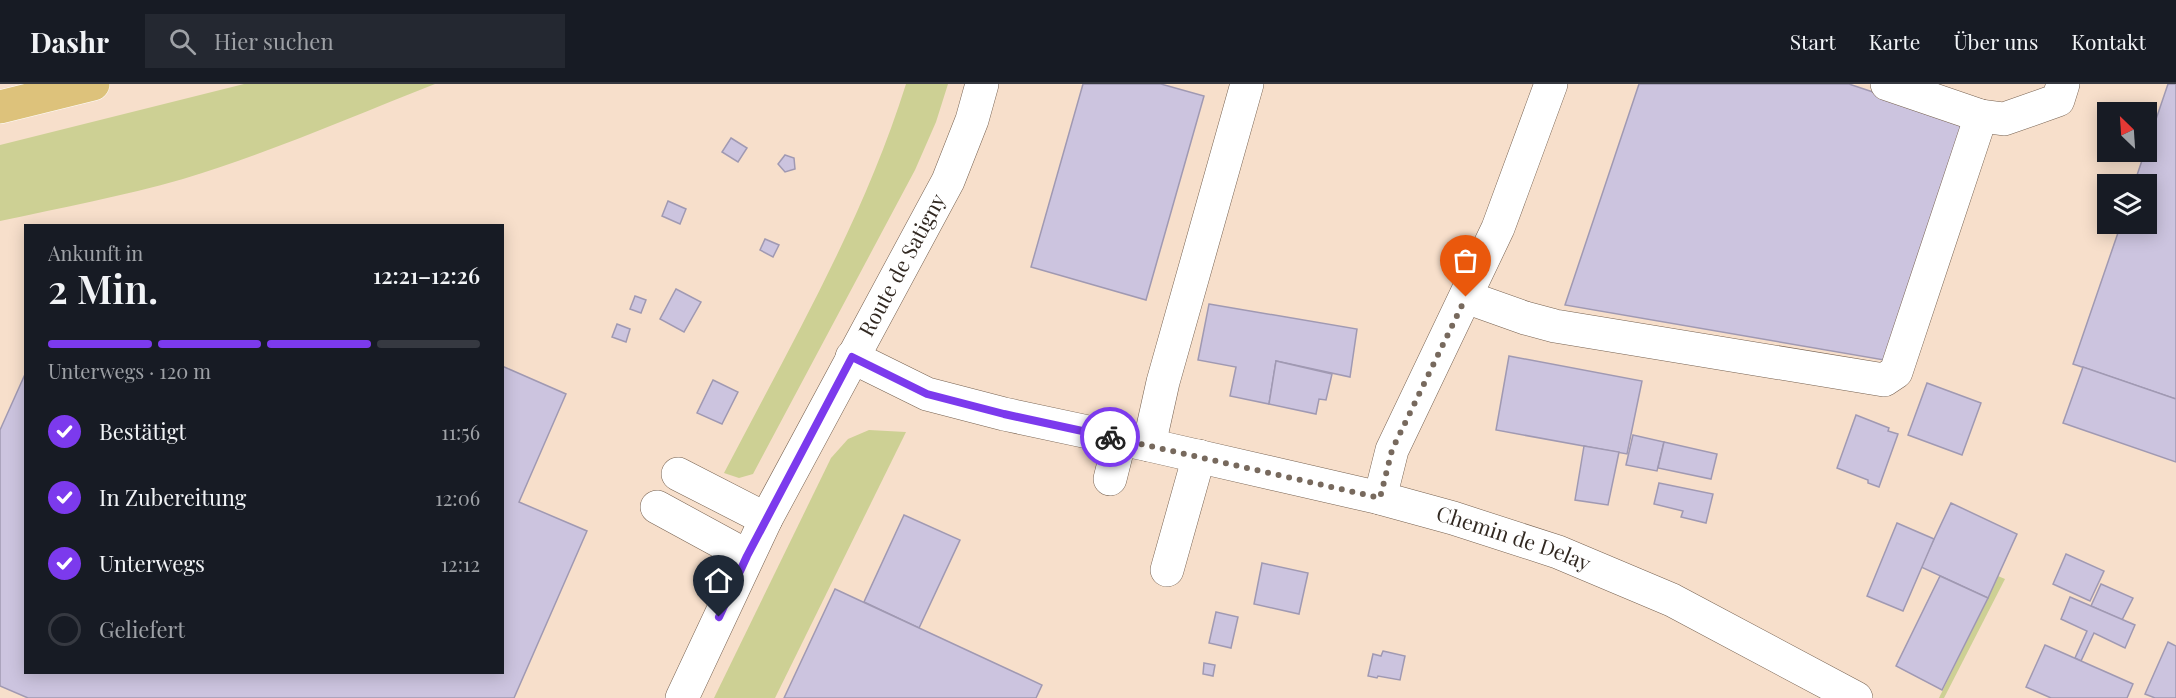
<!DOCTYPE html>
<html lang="de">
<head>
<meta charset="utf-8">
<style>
  :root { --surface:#171b24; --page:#242831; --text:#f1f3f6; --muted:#9ea1a6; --line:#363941; --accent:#7c3aed }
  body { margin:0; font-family:"Playfair Display",serif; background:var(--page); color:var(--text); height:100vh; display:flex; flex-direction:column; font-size:22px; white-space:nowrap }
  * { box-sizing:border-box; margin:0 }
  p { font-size:20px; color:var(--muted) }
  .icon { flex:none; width:33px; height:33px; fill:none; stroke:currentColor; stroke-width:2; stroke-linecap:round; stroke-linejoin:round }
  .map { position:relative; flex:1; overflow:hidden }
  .sheet { position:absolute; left:24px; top:140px; width:480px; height:450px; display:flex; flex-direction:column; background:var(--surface); border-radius:0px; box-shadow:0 3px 15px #0003 }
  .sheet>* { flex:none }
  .needle { width:39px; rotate:335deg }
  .controls { position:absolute; left:2097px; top:18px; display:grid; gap:12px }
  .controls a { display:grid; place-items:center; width:60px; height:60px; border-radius:0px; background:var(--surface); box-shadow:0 3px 15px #0003; font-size:30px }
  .pin { position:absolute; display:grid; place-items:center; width:51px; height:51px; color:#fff; margin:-62px -26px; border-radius:50% 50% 50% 0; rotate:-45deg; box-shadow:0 0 6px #0007 }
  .pin .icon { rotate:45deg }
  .courier { position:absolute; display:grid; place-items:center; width:60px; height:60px; margin:-30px; border:4px solid #7c3aed; border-radius:50%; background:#fff; color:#222; box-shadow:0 2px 8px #0007 }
  .overview em { font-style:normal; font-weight:600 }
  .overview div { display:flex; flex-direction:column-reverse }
  .overview { display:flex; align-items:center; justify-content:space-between; height:102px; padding:0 24px }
  h1 { font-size:39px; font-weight:600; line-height:45px }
  .bar { display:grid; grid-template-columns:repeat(4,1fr); gap:9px 6px; align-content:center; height:72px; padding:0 24px }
  .bar i { height:8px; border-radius:4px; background:var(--line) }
  .bar .active { background:var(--accent) }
  .bar p { grid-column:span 4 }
  ol { padding:0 24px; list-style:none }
  li { display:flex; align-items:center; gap:18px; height:66px }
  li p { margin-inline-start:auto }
  li .icon { padding:6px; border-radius:50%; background:var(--accent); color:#fff; stroke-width:4 }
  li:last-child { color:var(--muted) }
  li i { width:33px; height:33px; border:3px solid var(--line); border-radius:50% }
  header { display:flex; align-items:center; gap:36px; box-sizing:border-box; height:84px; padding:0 30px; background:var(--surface); border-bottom:2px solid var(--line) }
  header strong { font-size:28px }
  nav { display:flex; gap:33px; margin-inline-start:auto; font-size:21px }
  .search { width:420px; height:54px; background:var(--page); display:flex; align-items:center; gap:15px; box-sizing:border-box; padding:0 21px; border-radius:0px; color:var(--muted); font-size:22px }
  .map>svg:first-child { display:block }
  .green { fill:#cdd094 }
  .building { fill:#ccc4df; stroke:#a099b2; stroke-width:1.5 }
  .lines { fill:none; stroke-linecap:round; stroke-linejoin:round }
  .minor-casing { stroke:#766150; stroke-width:34 }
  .major-casing { stroke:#fff; stroke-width:34 }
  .minor { stroke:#fff; stroke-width:33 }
  .major { stroke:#ddc27b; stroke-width:33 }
  .done { stroke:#77695d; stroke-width:6; stroke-dasharray:0 10.8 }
  .route { stroke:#7c3aed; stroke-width:8 }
  .labels { text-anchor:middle; stroke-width:5; stroke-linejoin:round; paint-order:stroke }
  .street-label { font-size:21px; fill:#322922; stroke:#fdeee2 }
</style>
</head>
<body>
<header>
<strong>Dashr</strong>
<div class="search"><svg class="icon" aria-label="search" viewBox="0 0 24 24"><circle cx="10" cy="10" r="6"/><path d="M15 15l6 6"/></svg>Hier suchen</div>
<nav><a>Start</a><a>Karte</a><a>Über uns</a><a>Kontakt</a></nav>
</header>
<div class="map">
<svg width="2176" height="614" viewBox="0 0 2176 614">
  <rect width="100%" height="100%" fill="#f7dfcb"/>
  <g class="green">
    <path d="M244,0H435C351,33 269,69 183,95C123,112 61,124 0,137V61Z"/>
    <path d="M906,0H948L936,38L915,86L753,390L739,394L724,389C790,262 863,137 906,0Z"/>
    <polygon points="869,346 906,348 775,614 714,614 831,374 848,355"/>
    <polygon points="1998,492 2005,495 1944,614 1939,614"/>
  </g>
  <g class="building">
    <polygon points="1083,0 1161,0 1204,12 1146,216 1031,183"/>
    <polygon points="1639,0 1849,0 1966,39 1884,276 1565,221"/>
    <polygon points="2168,0 2176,0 2176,315 2073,280 2121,140 2146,140 2146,100 2134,100"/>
    <polygon points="731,54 747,64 738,78 722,68"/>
    <polygon points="785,71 794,74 795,85 785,88 778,80"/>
    <polygon points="668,117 686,125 680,140 662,132"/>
    <polygon points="765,155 779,161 773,173 760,166"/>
    <polygon points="676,205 701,218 684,248 660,235"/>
    <polygon points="635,212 646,216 641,229 630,225"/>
    <polygon points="1209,220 1357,245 1350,293 1276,277 1269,320 1230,312 1236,283 1198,276"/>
    <polygon points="617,240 630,245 626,258 612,253"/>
    <polygon points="1509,272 1642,297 1627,370 1496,346"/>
    <polygon points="1276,277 1332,290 1326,316 1319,315 1316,330 1269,320"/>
    <polygon points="502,282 566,310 519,418 587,447 514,614 28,614 0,602 0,346 26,288 26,588 502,588"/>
    <polygon points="2083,283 2176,315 2176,378 2063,339"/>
    <polygon points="713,296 738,308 722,340 697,329"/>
    <polygon points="1927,299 1981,319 1962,371 1908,351"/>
    <polygon points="1856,331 1889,344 1888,347 1898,350 1879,403 1868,399 1868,396 1837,384"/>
    <polygon points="1633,351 1664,358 1657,387 1626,381"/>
    <polygon points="1664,358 1717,370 1711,395 1658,384"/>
    <polygon points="1584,362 1619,368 1608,421 1575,416"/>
    <polygon points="1659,399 1713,410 1706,439 1681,433 1683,427 1654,420"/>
    <polygon points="1951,419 2017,450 1988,514 1921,483"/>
    <polygon points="904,431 960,456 919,544 864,518"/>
    <polygon points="1897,439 1934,455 1903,527 1867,512"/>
    <polygon points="2066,470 2104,487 2090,517 2053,500"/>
    <polygon points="1262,479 1308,489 1299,530 1254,520"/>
    <polygon points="1940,492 1988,514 1942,606 1896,582"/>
    <polygon points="2101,500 2133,514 2122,536 2091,522"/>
    <polygon points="835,505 1042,601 1036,614 784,614"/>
    <polygon points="2070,513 2135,541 2125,564 2094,549 2081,577 2075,574 2087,547 2061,535"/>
    <polygon points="1216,528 1238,533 1231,564 1209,559"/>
    <polygon points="2168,558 2176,562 2176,614 2155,614 2145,610"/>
    <polygon points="2045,561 2133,600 2127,614 2051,614 2026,603"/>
    <polygon points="1383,567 1405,572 1400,596 1378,592 1377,594 1368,592 1373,570 1381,572"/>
    <polygon points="1204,579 1215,581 1213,592 1203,590"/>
  </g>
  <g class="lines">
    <g class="minor-casing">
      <g id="minor">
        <polyline points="1981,32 2004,35 2058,16 2063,0"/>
        <polyline points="1466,213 1525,234 1555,242 1884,296 1896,288 1981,32 1887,0"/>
        <path id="s1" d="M852,273L927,310L1004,330L1149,361L1380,414L1453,434L1558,468L1672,516L1856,614"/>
        <polyline points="1149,361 1163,298 1247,0"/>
        <polyline points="678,390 766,435"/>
        <polyline points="1110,395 1120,355"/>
        <polyline points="1380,414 1392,366 1498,144 1551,0"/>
        <polyline points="657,423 747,472"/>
        <polyline points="1167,486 1199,372"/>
        <path id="s2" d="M682,614L766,435L948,97L972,36L982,0"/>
      </g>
    </g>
    <g class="major-casing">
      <polyline id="major" points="0,23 93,0"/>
    </g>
    <use href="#minor" class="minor"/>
    <use href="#major" class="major"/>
  </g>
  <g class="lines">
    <polyline class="done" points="1110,353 1380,414 1392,366 1466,213"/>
    <polyline class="route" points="719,533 747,472 852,273 927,310 1004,330 1110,353"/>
  </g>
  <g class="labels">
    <g class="street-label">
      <text dy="7" stroke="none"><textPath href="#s2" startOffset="486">Route de Satigny</textPath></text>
      <text dy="7" stroke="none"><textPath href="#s1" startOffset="688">Chemin de Delay</textPath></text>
    </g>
  </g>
</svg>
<div class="controls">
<a><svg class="needle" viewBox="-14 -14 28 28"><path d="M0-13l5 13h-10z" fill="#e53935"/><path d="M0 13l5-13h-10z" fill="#9ea1a6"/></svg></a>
<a><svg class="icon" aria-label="layers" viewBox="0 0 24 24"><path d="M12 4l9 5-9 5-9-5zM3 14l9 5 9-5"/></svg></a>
</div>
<div class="pin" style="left:1466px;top:213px;background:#ea580c"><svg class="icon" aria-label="bag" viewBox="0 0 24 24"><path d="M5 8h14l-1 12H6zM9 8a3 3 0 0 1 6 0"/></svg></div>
<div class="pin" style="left:719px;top:533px;background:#1f2937"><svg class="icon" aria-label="home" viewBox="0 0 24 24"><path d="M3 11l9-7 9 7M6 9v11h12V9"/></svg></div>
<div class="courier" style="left:1110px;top:353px"><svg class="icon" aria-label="bike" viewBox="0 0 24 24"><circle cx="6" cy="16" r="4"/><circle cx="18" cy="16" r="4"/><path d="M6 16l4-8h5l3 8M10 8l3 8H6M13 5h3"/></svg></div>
<section class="sheet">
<div class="overview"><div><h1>2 Min.</h1><p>Ankunft in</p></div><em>12:21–12:26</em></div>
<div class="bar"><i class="active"></i><i class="active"></i><i class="active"></i><i></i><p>Unterwegs · 120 m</p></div>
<ol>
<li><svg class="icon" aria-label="check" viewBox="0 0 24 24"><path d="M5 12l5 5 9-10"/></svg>Bestätigt<p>11:56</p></li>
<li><svg class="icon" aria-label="check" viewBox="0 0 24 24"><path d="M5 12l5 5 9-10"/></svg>In Zubereitung<p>12:06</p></li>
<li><svg class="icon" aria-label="check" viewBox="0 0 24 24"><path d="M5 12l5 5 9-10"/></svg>Unterwegs<p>12:12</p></li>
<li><i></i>Geliefert</li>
</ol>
</section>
</div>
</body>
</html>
